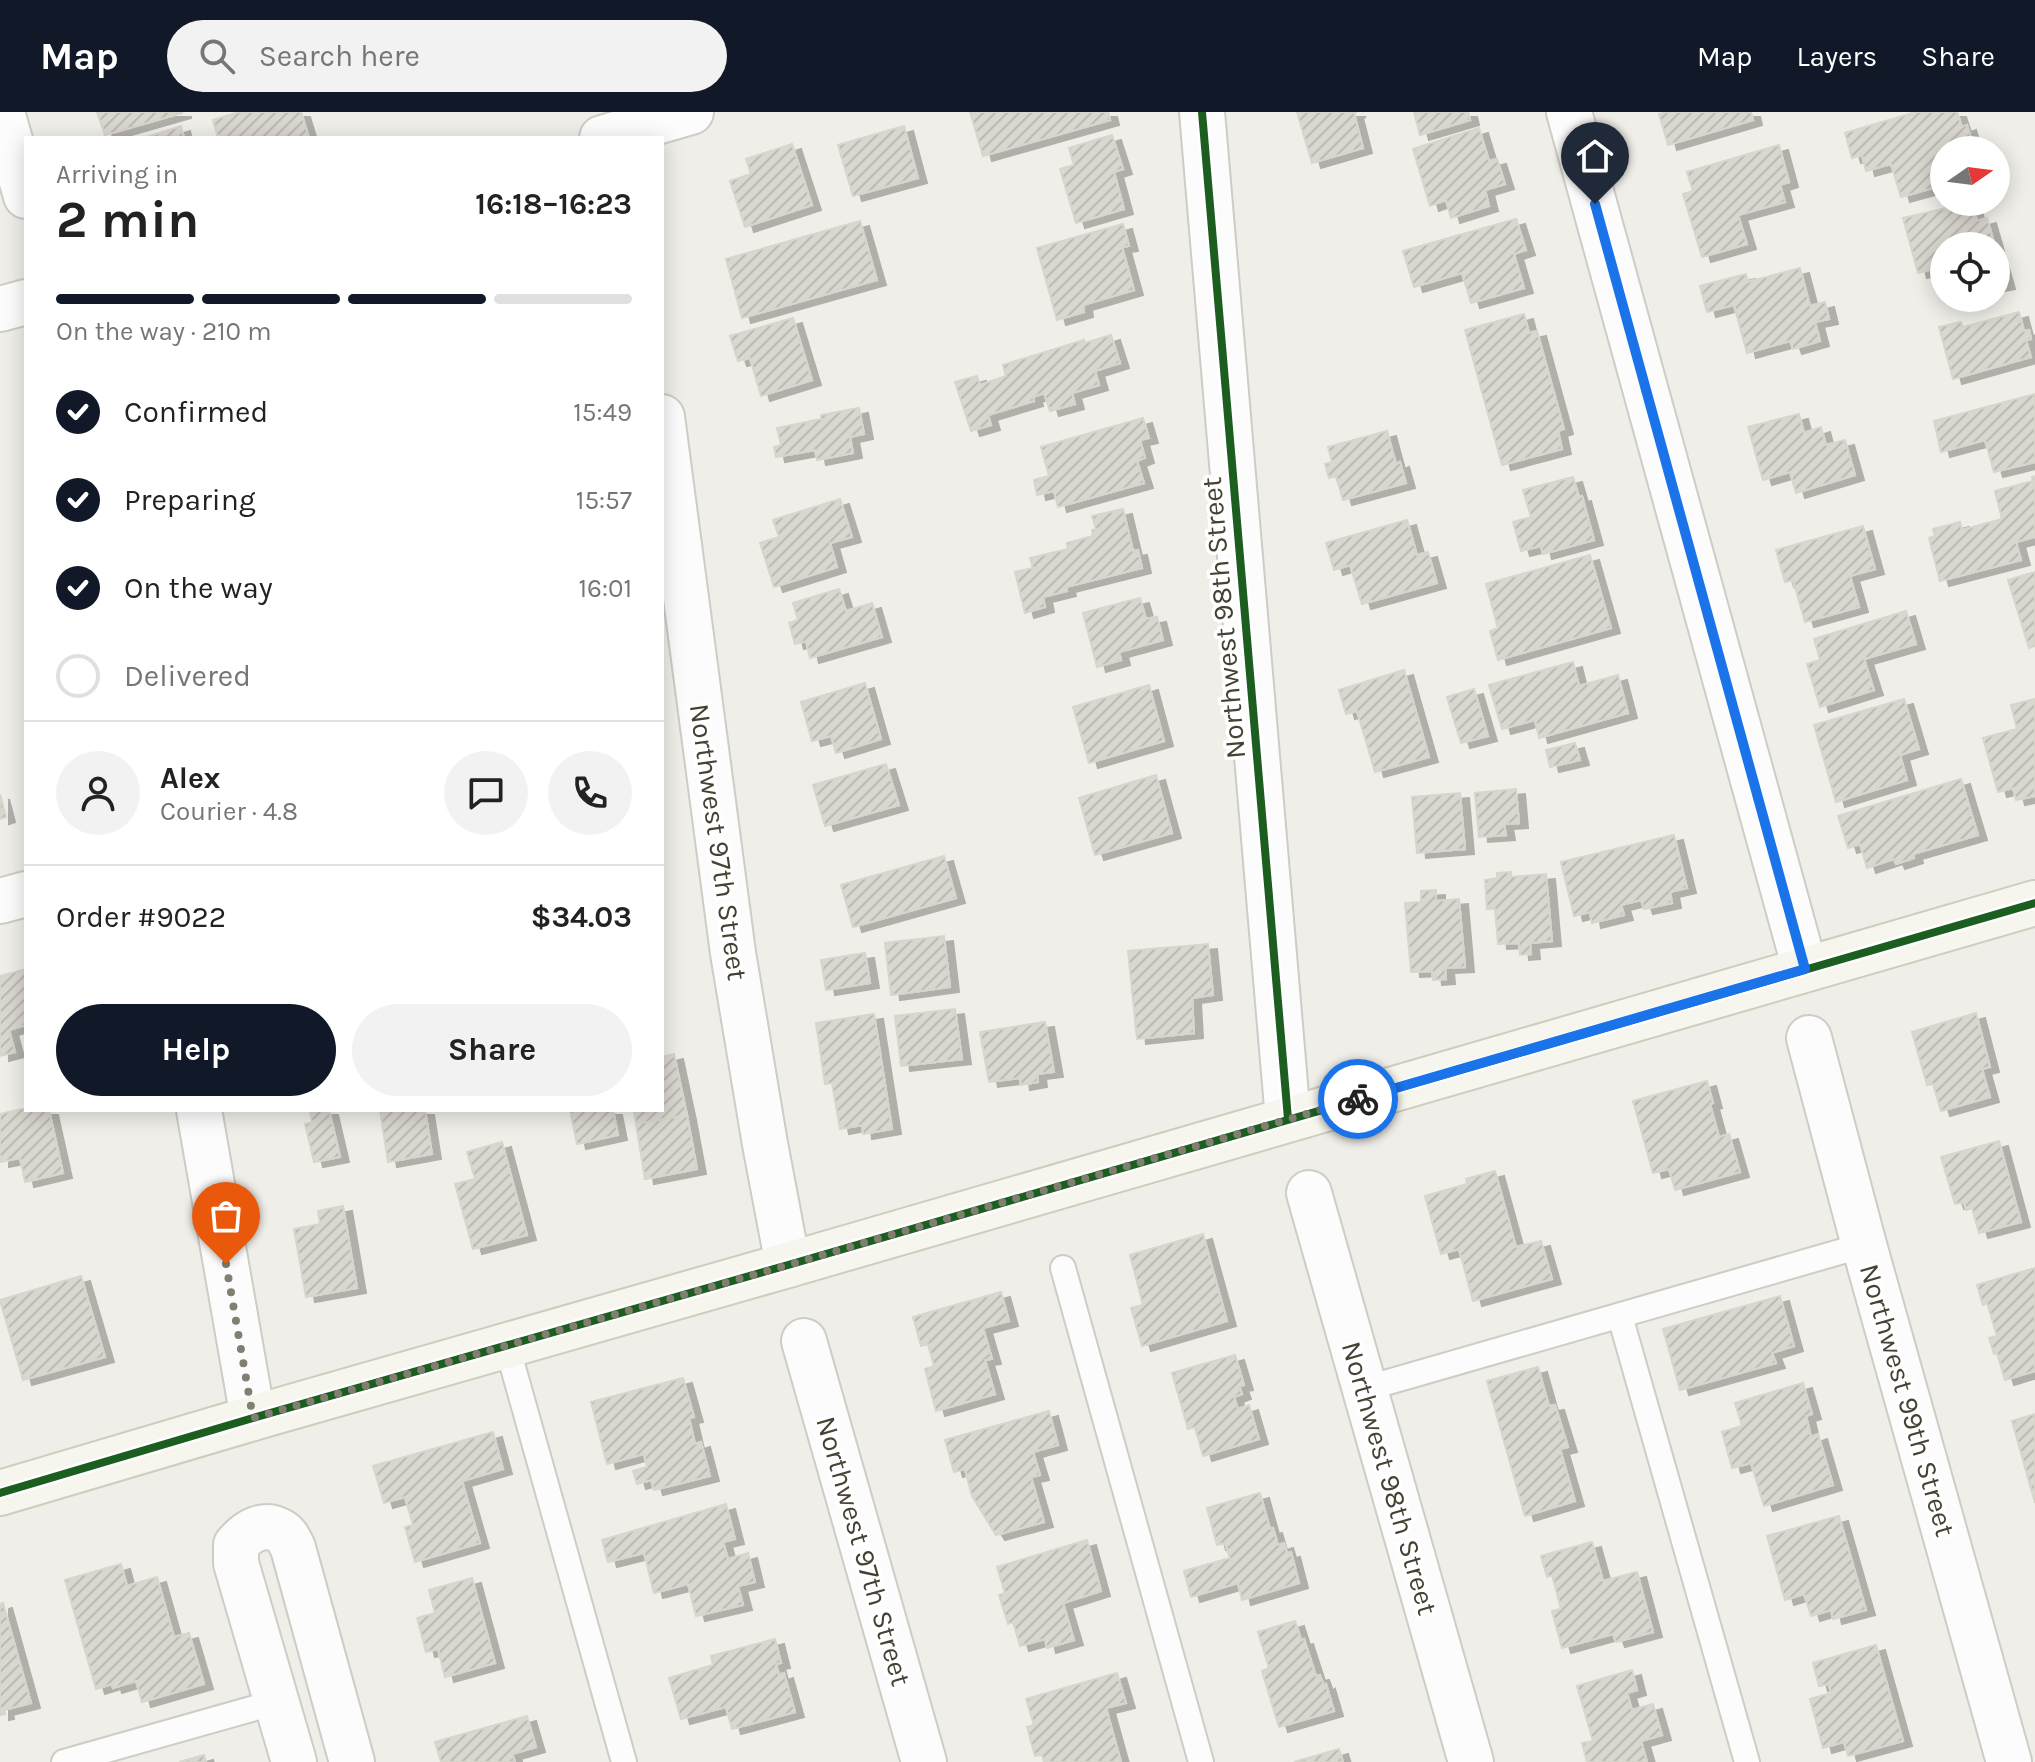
<!DOCTYPE html>
<html lang="en">
<head>
<meta charset="utf-8">
<style>
  :root { --surface:#fff; --page:#f2f2f2; --text:#222; --muted:#767676; --line:#e0e0e0; --accent:#111827 }
  body { margin:0; font-family:Karla,sans-serif; background:var(--page); color:var(--text); height:100vh; display:flex; flex-direction:column; font-size:30px; white-space:nowrap }
  * { box-sizing:border-box; margin:0 }
  p { font-size:26px; color:var(--muted) }
  .icon { flex:none; width:44px; height:44px; fill:none; stroke:currentColor; stroke-width:2; stroke-linecap:round; stroke-linejoin:round }
  .map { position:relative; flex:1; overflow:hidden }
  .sheet { position:absolute; left:24px; top:24px; width:640px; height:976px; display:flex; flex-direction:column; background:var(--surface); border-radius:0px; box-shadow:0 4px 20px #0003 }
  .sheet>* { flex:none }
  .needle { width:52px; rotate:76deg }
  .tools { position:absolute; left:1930px; top:24px; display:grid; gap:16px }
  .tools a { display:grid; place-items:center; width:80px; height:80px; border-radius:50%; background:var(--surface); box-shadow:0 4px 20px #0003; font-size:40px }
  .pin { position:absolute; display:grid; place-items:center; width:68px; height:68px; color:#fff; margin:-82px -34px; border-radius:50% 50% 50% 0; rotate:-45deg; box-shadow:0 0 8px #0007 }
  .pin .icon { rotate:45deg }
  .courier { position:absolute; display:grid; place-items:center; width:80px; height:80px; margin:-40px; border:6px solid #1a73e8; border-radius:50%; background:#fff; color:#222; box-shadow:0 2px 10px #0007 }
  .overview em { font-style:normal; font-weight:700 }
  .overview div { display:flex; flex-direction:column-reverse }
  .overview { display:flex; align-items:center; justify-content:space-between; height:136px; padding:0 32px }
  h1 { font-size:52px; font-weight:700; line-height:60px }
  .bar { display:grid; grid-template-columns:repeat(4,1fr); gap:12px 8px; align-content:center; height:96px; padding:0 32px }
  .bar i { height:10px; border-radius:6px; background:var(--line) }
  .bar .on { background:var(--accent) }
  .bar p { grid-column:span 4 }
  .line { display:flex; align-items:center; gap:20px; padding:0 32px; border-top:2px solid var(--line) }
  .line div { flex:1 }
  .round { display:grid; place-items:center; flex:none; width:84px; height:84px; border-radius:42px; background:var(--page) }
  ol { padding:0 32px; list-style:none }
  li { display:flex; align-items:center; gap:24px; height:88px }
  li p { margin-inline-start:auto }
  li .icon { padding:8px; border-radius:50%; background:var(--accent); color:#fff; stroke-width:4 }
  li:last-child { color:var(--muted) }
  li i { width:44px; height:44px; border:4px solid var(--line); border-radius:50% }
  .action { display:flex; gap:16px; margin-top:auto; padding:16px 32px }
  .action a { flex:1; height:92px; border-radius:48px; background:var(--accent); color:#fff; font-size:32px; font-weight:700; line-height:92px; text-align:center }
  .action a+a { background:var(--page); color:var(--text) }
  header { display:flex; align-items:center; gap:48px; box-sizing:border-box; height:112px; padding:0 40px; background:var(--accent); color:#fff }
  header strong { font-size:38px }
  nav { display:flex; gap:44px; margin-inline-start:auto; font-size:28px }
  .search { width:560px; height:72px; background:var(--page); display:flex; align-items:center; gap:20px; box-sizing:border-box; padding:0 28px; border-radius:44px; color:var(--muted); font-size:30px }
  .map>svg:first-child { display:block }
  .building { fill:url(#building-hatch); stroke:#d8d5cd; stroke-width:2; filter:url(#shadow) }
  .lines { fill:none; stroke-linecap:round; stroke-linejoin:round }
  .lane-casing { stroke:#ceccc5; stroke-width:28 }
  .street-casing { stroke:#ceccc5; stroke-width:48 }
  .secondary-casing { stroke:#cfccbe; stroke-width:48 }
  .lane { stroke:#fdfcfc; stroke-width:24 }
  .street { stroke:#fdfcfc; stroke-width:44 }
  .secondary { stroke:#f6f5ee; stroke-width:44 }
  .cycleway-casing { stroke:#fff; stroke-width:13 }
  .cycleway { stroke:#1b5e20; stroke-width:8 }
  .done { stroke:#827e72; stroke-width:8; stroke-dasharray:0 14.4 }
  .route { stroke:#1a73e8; stroke-width:10 }
  .labels { text-anchor:middle; stroke-width:7; stroke-linejoin:round; paint-order:stroke }
  .street-label { font-size:28px; fill:#464133; stroke:#fff }
</style>
</head>
<body>
<header>
<strong>Map</strong>
<div class="search"><svg class="icon" aria-label="search" viewBox="0 0 24 24"><circle cx="10" cy="10" r="6"/><path d="M15 15l6 6"/></svg>Search here</div>
<nav><a>Map</a><a>Layers</a><a>Share</a></nav>
</header>
<div class="map">
<svg width="2035" height="1650" viewBox="0 0 2035 1650">
  <defs>
    <pattern id="building-hatch" width="6" height="6" patternUnits="userSpaceOnUse" patternTransform="scale(2)"><rect width="6" height="6" fill="#dad7d0"/><path d="M-1 1l2-2M0 6l6-6M5 7l2-2" fill="none" stroke="#bcbab3"/></pattern>
    <filter id="shadow"><feDropShadow dx="9" dy="5" stdDeviation="0" flood-color="#0004"/></filter>
  </defs>
  <rect width="100%" height="100%" fill="#f0eee8"/>
  <g class="building">
    <polygon points="97,0 182,0 182,1 105,23"/>
    <polygon points="239,0 301,0 309,26 218,26 213,8"/>
    <polygon points="970,0 1108,0 1110,8 983,44"/>
    <polygon points="1297,0 1357,0 1354,1 1363,36 1312,51"/>
    <polygon points="1414,0 1468,0 1470,8 1420,23"/>
    <polygon points="1667,0 1751,0 1753,8 1668,33 1659,2"/>
    <polygon points="1916,0 1957,0 1962,15 1967,13 1974,36 1944,38 1944,73 1901,85 1891,52 1866,59 1862,43 1852,46 1845,21"/>
    <polygon points="181,14 184,26 144,26"/>
    <polygon points="904,14 918,66 853,84 838,33"/>
    <polygon points="1479,16 1489,49 1497,47 1505,72 1485,78 1489,94 1451,106 1446,88 1430,94 1413,37"/>
    <polygon points="1112,23 1123,57 1114,60 1124,97 1076,111 1060,57 1074,53 1069,36"/>
    <polygon points="792,32 812,93 745,115 730,69 751,62 746,47"/>
    <polygon points="1779,33 1789,70 1780,73 1785,90 1738,103 1747,132 1702,145 1683,82 1693,79 1687,60"/>
    <polygon points="1972,90 1977,109 1987,106 1995,134 1944,134 1944,154 1918,161 1903,106"/>
    <polygon points="1516,107 1526,138 1514,142 1524,176 1471,191 1462,161 1414,175 1403,139"/>
    <polygon points="860,109 877,168 742,206 726,147"/>
    <polygon points="1123,112 1129,134 1122,135 1134,178 1083,193 1084,200 1057,208 1037,136"/>
    <polygon points="1996,137 2006,172 1996,174"/>
    <polygon points="1800,156 1810,194 1825,190 1829,207 1815,210 1820,229 1793,237 1790,229 1747,241 1734,193 1707,200 1700,174 1746,162 1748,170"/>
    <polygon points="2019,200 2024,219 2029,218 2031,227 2026,228 2031,245 1953,267 1939,215 1961,210 1963,215"/>
    <polygon points="1524,202 1529,221 1537,219 1564,317 1558,319 1562,337 1502,353 1465,218"/>
    <polygon points="793,206 812,268 761,284 750,246 738,249 730,224"/>
    <polygon points="1111,223 1120,251 1095,259 1099,273 1072,281 1075,292 1050,299 1044,281 1033,285 1034,289 988,303 991,313 971,319 955,270 977,264 980,273 1006,264 1003,253 1084,228 1085,231"/>
    <polygon points="2035,282 2035,350 1994,360 1985,328 1941,340 1934,309"/>
    <polygon points="859,296 864,322 850,325 853,341 817,348 815,338 776,345 774,335 781,333 777,316 821,307 821,303"/>
    <polygon points="1799,302 1804,321 1821,315 1826,333 1845,328 1855,363 1796,381 1790,360 1763,368 1748,315"/>
    <polygon points="1143,306 1149,326 1140,328 1145,346 1137,349 1144,371 1058,395 1054,379 1037,383 1034,368 1049,364 1041,335"/>
    <polygon points="1387,319 1396,352 1400,350 1406,371 1343,388 1336,364 1329,366 1325,352 1332,350 1328,335"/>
    <polygon points="2035,364 2035,425 2016,430 2021,448 1940,469 1929,426 1935,424 1933,417 1960,410 1962,418 2002,407 1995,379 2033,369 2032,365"/>
    <polygon points="1573,365 1579,385 1582,384 1594,428 1543,442 1541,434 1521,439 1513,410 1531,405 1523,378"/>
    <polygon points="840,387 852,425 830,431 837,455 774,475 760,431 779,425 773,408"/>
    <polygon points="1123,397 1133,439 1138,438 1142,456 1066,475 1067,479 1043,485 1045,495 1025,501 1015,460 1033,456 1030,446 1068,437 1067,431 1093,424 1092,418 1096,417 1092,404"/>
    <polygon points="1407,408 1417,443 1428,440 1437,471 1362,492 1350,453 1334,458 1326,431"/>
    <polygon points="1863,414 1875,457 1850,464 1859,495 1805,510 1793,468 1785,470 1776,438"/>
    <polygon points="1590,443 1611,516 1498,548 1490,519 1498,516 1486,472"/>
    <polygon points="2035,460 2035,534 2029,536 2008,468"/>
    <polygon points="839,477 846,499 872,491 882,525 810,546 806,529 795,532 789,511 798,508 793,491"/>
    <polygon points="1140,486 1146,507 1157,505 1163,528 1119,540 1121,548 1097,555 1083,501"/>
    <polygon points="1906,499 1916,532 1864,547 1874,578 1820,595 1807,552 1820,548 1814,527"/>
    <polygon points="1573,550 1579,574 1618,563 1628,601 1539,626 1535,608 1502,617 1489,573"/>
    <polygon points="1404,558 1429,645 1375,660 1357,599 1346,602 1339,578"/>
    <polygon points="865,571 881,627 836,641 831,624 812,629 801,590"/>
    <polygon points="1149,573 1164,629 1089,651 1073,595"/>
    <polygon points="1474,577 1488,624 1461,631 1447,585"/>
    <polygon points="1904,587 1919,637 1900,643 1907,668 1836,690 1814,613"/>
    <polygon points="2035,587 2035,684 2016,688 2013,676 1998,680 1983,626 2017,617 2011,593"/>
    <polygon points="1575,631 1580,648 1550,655 1546,638"/>
    <polygon points="886,652 899,693 825,714 813,673"/>
    <polygon points="1156,663 1172,721 1095,743 1079,686"/>
    <polygon points="1961,667 1978,723 1913,742 1914,746 1896,752 1894,747 1867,756 1860,732 1848,736 1838,704"/>
    <polygon points="1516,677 1519,711 1504,712 1506,723 1479,725 1475,681"/>
    <polygon points="1460,681 1465,737 1417,741 1412,685"/>
    <polygon points="0,682 6,705 0,707"/>
    <polygon points="1674,723 1687,776 1670,780 1672,791 1644,797 1641,788 1621,793 1624,803 1592,811 1590,800 1574,804 1561,750"/>
    <polygon points="944,744 956,786 853,815 841,773"/>
    <polygon points="1511,760 1511,765 1546,762 1552,829 1530,831 1531,842 1520,843 1519,831 1498,832 1495,797 1487,797 1485,768 1497,766 1497,761"/>
    <polygon points="1436,778 1436,789 1459,787 1465,855 1445,856 1446,867 1433,868 1432,859 1411,860 1405,791 1421,790 1421,779"/>
    <polygon points="944,824 950,875 891,883 885,831"/>
    <polygon points="1208,832 1213,883 1192,886 1194,921 1137,927 1128,839"/>
    <polygon points="865,841 870,871 826,878 821,848"/>
    <polygon points="26,857 26,913 9,918 15,940 0,944 0,864"/>
    <polygon points="955,897 962,947 901,954 895,904"/>
    <polygon points="1976,901 1990,955 1982,957 1990,985 1941,999 1933,972 1927,973 1912,920"/>
    <polygon points="874,902 892,1017 863,1022 862,1013 840,1017 832,971 825,972 816,911"/>
    <polygon points="1045,910 1054,960 1037,962 1038,970 1021,973 1020,966 989,970 980,920"/>
    <polygon points="674,942 687,1003 636,1012 634,998 662,998 662,945"/>
    <polygon points="1707,969 1713,991 1710,992 1719,1025 1729,1022 1740,1060 1675,1078 1669,1057 1653,1061 1633,989"/>
    <polygon points="26,996 26,998 49,998 63,1061 25,1070 20,1046 0,1050 0,1002"/>
    <polygon points="310,998 329,998 340,1045 314,1050 305,1012 312,1010"/>
    <polygon points="380,998 425,998 432,1042 388,1050"/>
    <polygon points="570,998 613,998 618,1023 577,1032"/>
    <polygon points="687,1003 697,1057 645,1067 636,1012"/>
    <polygon points="1999,1029 2021,1110 1979,1121 1972,1096 1966,1098 1964,1090 1955,1092 1941,1045"/>
    <polygon points="502,1030 527,1123 473,1137 455,1072 475,1067 467,1040"/>
    <polygon points="1495,1059 1516,1135 1541,1129 1552,1167 1473,1189 1459,1137 1441,1142 1425,1084 1467,1072 1466,1067"/>
    <polygon points="343,1094 357,1176 306,1185 294,1117 320,1112 318,1099"/>
    <polygon points="1203,1122 1227,1209 1142,1234 1131,1196 1143,1193 1130,1143"/>
    <polygon points="2035,1156 2035,1259 2005,1268 1997,1241 1994,1242 1989,1226 1997,1224 1987,1191 1983,1193 1977,1173"/>
    <polygon points="81,1164 105,1245 23,1268 0,1188"/>
    <polygon points="1001,1180 1009,1209 983,1216 992,1247 985,1248 995,1282 936,1299 925,1257 934,1254 928,1232 921,1234 913,1205"/>
    <polygon points="1780,1184 1794,1234 1772,1241 1776,1251 1680,1278 1663,1217"/>
    <polygon points="1235,1243 1244,1273 1239,1274 1242,1282 1234,1285 1238,1297 1249,1293 1259,1327 1203,1344 1195,1315 1188,1317 1172,1261"/>
    <polygon points="1538,1255 1549,1294 1555,1293 1568,1335 1560,1337 1575,1389 1525,1404 1487,1269"/>
    <polygon points="683,1266 694,1305 689,1306 695,1332 701,1330 710,1364 654,1378 651,1368 637,1372 633,1359 647,1355 644,1342 607,1352 591,1290"/>
    <polygon points="1803,1271 1812,1302 1806,1304 1811,1325 1818,1322 1833,1373 1764,1394 1751,1351 1732,1356 1722,1320 1742,1314 1735,1291"/>
    <polygon points="1049,1299 1058,1333 1033,1340 1040,1363 1031,1365 1044,1410 996,1423 972,1384 965,1357 954,1360 945,1328"/>
    <polygon points="2035,1302 2035,1391 2012,1309"/>
    <polygon points="493,1320 503,1357 462,1369 480,1431 415,1450 405,1415 413,1413 405,1385 384,1391 373,1354"/>
    <polygon points="1260,1381 1270,1417 1273,1416 1278,1433 1284,1431 1287,1441 1291,1440 1299,1471 1242,1488 1238,1471 1191,1485 1184,1459 1230,1446 1225,1431 1217,1433 1207,1396"/>
    <polygon points="726,1392 735,1427 723,1430 728,1447 748,1441 755,1470 738,1474 743,1493 696,1504 688,1472 654,1481 644,1441 608,1450 602,1428"/>
    <polygon points="1839,1404 1866,1498 1833,1507 1831,1498 1811,1504 1804,1482 1785,1488 1767,1424"/>
    <polygon points="1087,1428 1101,1479 1063,1491 1074,1528 1047,1536 1045,1527 1020,1534 1013,1510 1008,1512 999,1483 1005,1481 997,1455"/>
    <polygon points="1592,1430 1603,1469 1637,1460 1653,1520 1616,1530 1613,1522 1562,1536 1552,1499 1561,1497 1552,1463 1547,1465 1541,1444"/>
    <polygon points="121,1452 127,1474 157,1465 174,1525 189,1521 204,1572 142,1590 136,1569 113,1576 112,1572 96,1577 65,1468"/>
    <polygon points="472,1466 495,1551 445,1565 438,1537 426,1540 417,1506 435,1501 429,1478"/>
    <polygon points="3,1491 31,1591 4,1598 5,1602 0,1603 0,1492"/>
    <polygon points="1295,1509 1301,1528 1304,1527 1316,1564 1320,1563 1324,1574 1326,1572 1334,1599 1279,1615 1262,1559 1269,1556 1258,1520"/>
    <polygon points="775,1527 781,1551 776,1552 779,1563 784,1561 795,1600 732,1617 726,1595 681,1607 669,1566 713,1553 711,1544"/>
    <polygon points="1876,1533 1903,1629 1848,1644 1844,1630 1823,1636 1810,1587 1831,1581 1829,1572 1819,1574 1813,1551"/>
    <polygon points="1632,1558 1637,1578 1627,1581 1632,1598 1653,1592 1662,1623 1641,1629 1647,1650 1587,1650 1582,1631 1593,1629 1577,1574"/>
    <polygon points="1117,1561 1126,1591 1106,1596 1121,1650 1044,1650 1042,1643 1035,1644 1027,1615 1034,1613 1026,1587"/>
    <polygon points="527,1604 536,1635 512,1642 515,1650 441,1650 435,1630"/>
    <polygon points="1339,1637 1343,1650 1294,1650"/>
    <polygon points="204,1643 206,1650 179,1650"/>
  </g>
  <g class="lines">
    <g class="lane-casing">
      <g id="lane">
        <polyline points="1063,1156 1201,1650"/>
        <polyline points="1620,1204 1747,1650"/>
        <polyline points="507,1234 624,1650"/>
        <polyline points="1364,1277 1864,1133"/>
        <polyline points="64,1650 276,1590"/>
      </g>
    </g>
    <g class="street-casing">
      <g id="street">
        <polyline points="2,0 26,84"/>
        <polyline points="1202,0 1288,1007"/>
        <polyline points="1569,0 1805,857"/>
        <polyline points="602,26 691,0"/>
        <polyline points="0,197 26,190"/>
        <polyline points="662,305 733,841 765,1032 788,1153"/>
        <polyline points="0,789 26,782"/>
        <polyline points="1809,926 1864,1133 2009,1650"/>
        <polyline points="199,998 253,1306"/>
        <polyline points="1309,1081 1471,1650"/>
        <polyline points="804,1229 924,1650"/>
        <path d="M294,1650L236,1451V1433C247,1420 264,1408 282,1420C287,1423 290,1430 293,1436L352,1650"/>
      </g>
    </g>
    <g class="secondary-casing">
      <polyline id="secondary" points="0,1381 253,1306 788,1153 2035,791"/>
    </g>
    <use href="#lane" class="lane"/>
    <use href="#street" class="street"/>
    <use href="#secondary" class="secondary"/>
    <g class="cycleway-casing">
      <g id="cycleway">
        <polyline points="1202,0 1288,1007"/>
        <polyline points="0,1381 253,1306 788,1153 2035,791"/>
      </g>
    </g>
    <use href="#cycleway" class="cycleway"/>
  </g>
  <g class="lines">
    <polyline class="done" points="226,1152 253,1306 788,1153 1358,987"/>
    <polyline class="route" points="1358,987 1805,857 1595,92"/>
  </g>
  <g class="labels">
    <g class="street-label">
      <text transform="translate(1223 506) rotate(-95)" y="10">Northwest 98th Street</text>
      <text transform="translate(719 730) rotate(82)" y="10">Northwest 97th Street</text>
      <text transform="translate(1908 1288) rotate(74)" y="10">Northwest 99th Street</text>
      <text transform="translate(1390 1366) rotate(74)" y="10">Northwest 98th Street</text>
      <text transform="translate(864 1439) rotate(74)" y="10">Northwest 97th Street</text>
    </g>
  </g>
</svg>
<div class="tools">
<a><svg class="needle" viewBox="-14 -14 28 28"><path d="M0-13l5 13h-10z" fill="#e53935"/><path d="M0 13l5-13h-10z" fill="#767676"/></svg></a>
<a><svg class="icon" aria-label="locate" viewBox="0 0 24 24"><circle cx="12" cy="12" r="6"/><path d="M12 2v4M12 18v4M2 12h4M18 12h4"/></svg></a>
</div>
<div class="pin" style="left:226px;top:1152px;background:#ea580c"><svg class="icon" aria-label="bag" viewBox="0 0 24 24"><path d="M5 8h14l-1 12H6zM9 8a3 3 0 0 1 6 0"/></svg></div>
<div class="pin" style="left:1595px;top:92px;background:#1f2937"><svg class="icon" aria-label="home" viewBox="0 0 24 24"><path d="M3 11l9-7 9 7M6 9v11h12V9"/></svg></div>
<div class="courier" style="left:1358px;top:987px"><svg class="icon" aria-label="bike" viewBox="0 0 24 24"><circle cx="6" cy="16" r="4"/><circle cx="18" cy="16" r="4"/><path d="M6 16l4-8h5l3 8M10 8l3 8H6M13 5h3"/></svg></div>
<section class="sheet">
<div class="overview"><div><h1>2 min</h1><p>Arriving in</p></div><em>16:18–16:23</em></div>
<div class="bar"><i class="on"></i><i class="on"></i><i class="on"></i><i></i><p>On the way · 210 m</p></div>
<ol>
<li><svg class="icon" aria-label="check" viewBox="0 0 24 24"><path d="M5 12l5 5 9-10"/></svg>Confirmed<p>15:49</p></li>
<li><svg class="icon" aria-label="check" viewBox="0 0 24 24"><path d="M5 12l5 5 9-10"/></svg>Preparing<p>15:57</p></li>
<li><svg class="icon" aria-label="check" viewBox="0 0 24 24"><path d="M5 12l5 5 9-10"/></svg>On the way<p>16:01</p></li>
<li><i></i>Delivered</li>
</ol>
<div class="line" style="height:144px"><a class="round"><svg class="icon" aria-label="person" viewBox="0 0 24 24"><circle cx="12" cy="8" r="4"/><path d="M4 21q1-7 8-7t8 7"/></svg></a><div><b>Alex</b><p>Courier · 4.8</p></div><a class="round"><svg class="icon" aria-label="chat" viewBox="0 0 24 24"><path d="M4 5h16v11H9l-5 4z"/></svg></a><a class="round"><svg class="icon" aria-label="phone" viewBox="0 0 24 24"><path d="M5 4h4l2 5-3 2q2 4 5 5l2-3 5 2v4C11 20 4 13 5 4z"/></svg></a></div>
<div class="line" style="height:104px"><div>Order #9022</div><b>$34.03</b></div>
<div class="action"><a>Help</a><a>Share</a></div>
</section>
</div>
</body>
</html>
